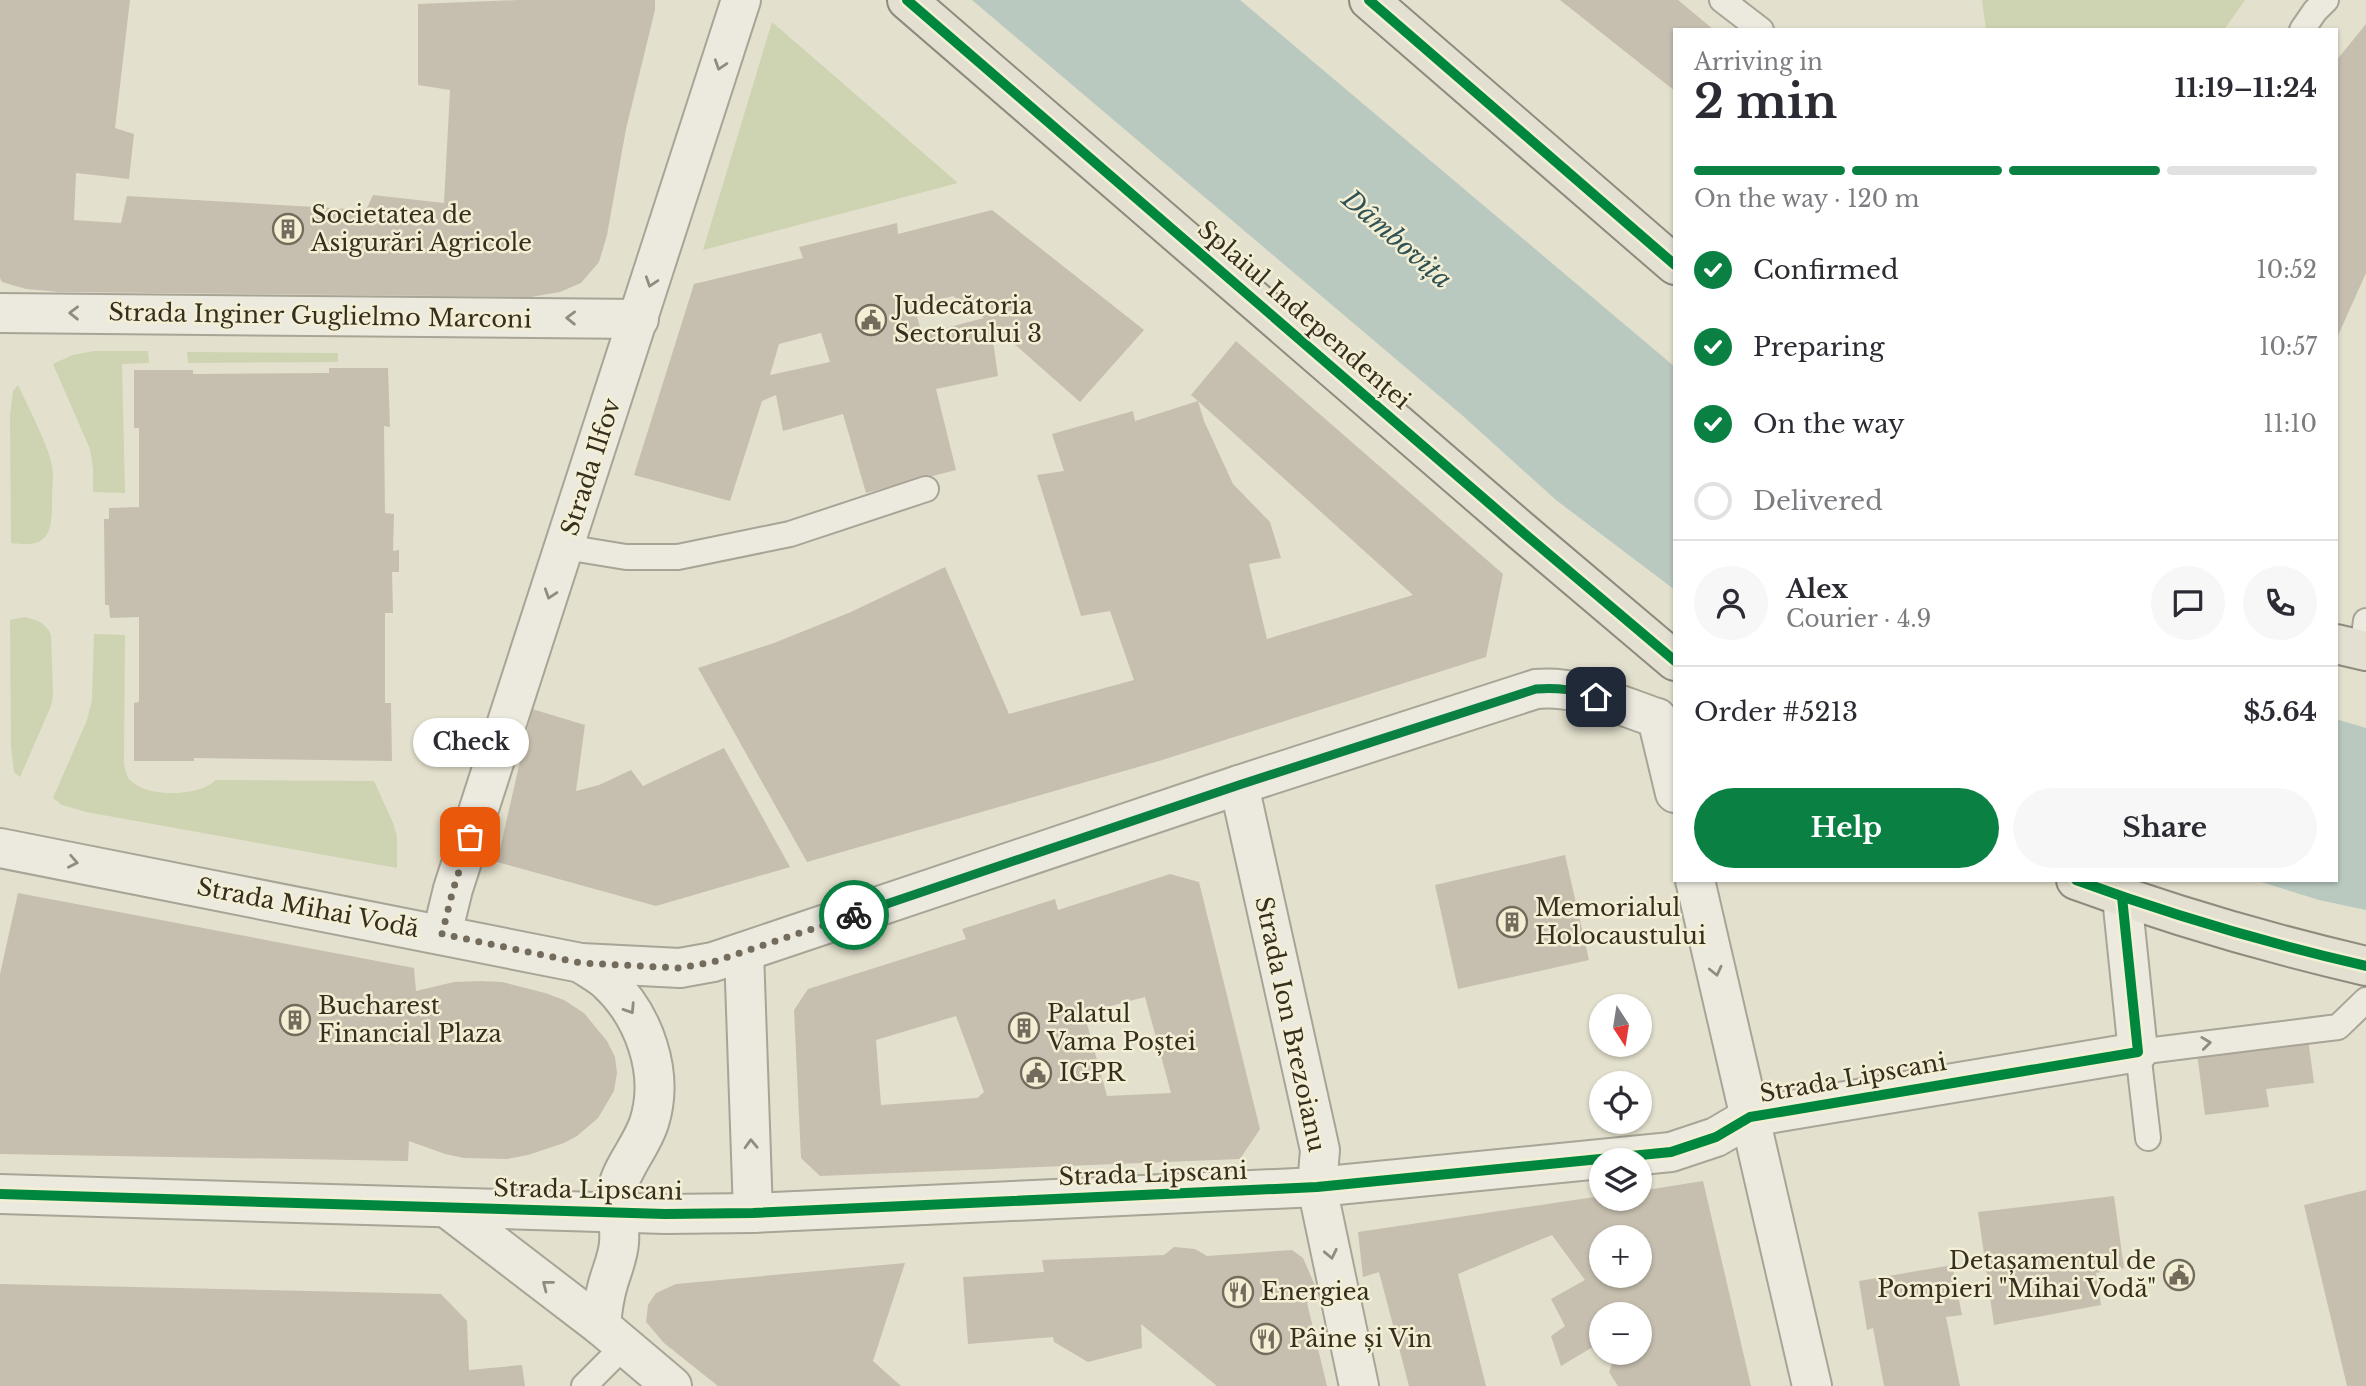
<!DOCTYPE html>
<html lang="en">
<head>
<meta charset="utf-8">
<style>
  :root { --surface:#fff; --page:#f7f7f7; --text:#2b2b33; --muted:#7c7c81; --line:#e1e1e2; --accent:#0b8043 }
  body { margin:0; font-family:"Libre Baskerville",serif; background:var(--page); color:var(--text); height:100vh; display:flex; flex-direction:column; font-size:26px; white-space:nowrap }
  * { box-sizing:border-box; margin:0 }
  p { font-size:23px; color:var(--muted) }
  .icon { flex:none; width:38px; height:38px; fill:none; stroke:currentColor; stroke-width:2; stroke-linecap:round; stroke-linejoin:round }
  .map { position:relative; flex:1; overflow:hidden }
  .details { position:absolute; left:1673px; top:28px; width:665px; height:854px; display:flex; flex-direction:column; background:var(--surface); border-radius:0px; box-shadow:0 2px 5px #0004 }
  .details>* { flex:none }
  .needle { width:46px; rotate:168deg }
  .buttons { position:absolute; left:1589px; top:994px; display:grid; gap:14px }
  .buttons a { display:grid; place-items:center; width:63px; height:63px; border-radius:50%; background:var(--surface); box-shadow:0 2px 5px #0004; font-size:35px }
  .pin { position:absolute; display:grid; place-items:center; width:60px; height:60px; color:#fff; margin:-30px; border-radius:14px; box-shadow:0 4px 10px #0006 }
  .courier { position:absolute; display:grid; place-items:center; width:70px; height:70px; margin:-35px; border:5px solid #0b8043; border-radius:50%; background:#fff; color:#222; box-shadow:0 2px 9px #0007 }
  .bubble { position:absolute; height:49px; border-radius:24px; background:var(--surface); box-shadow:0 2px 5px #0004; font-size:23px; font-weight:700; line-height:49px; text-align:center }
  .summary em { font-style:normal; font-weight:700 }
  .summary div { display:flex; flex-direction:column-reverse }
  .summary { display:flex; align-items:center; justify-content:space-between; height:119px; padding:0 21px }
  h1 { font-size:46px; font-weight:700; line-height:52px }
  .bar { display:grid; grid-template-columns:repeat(4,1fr); gap:10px 7px; align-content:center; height:84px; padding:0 21px }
  .bar i { height:9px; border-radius:5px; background:var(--line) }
  .bar .current { background:var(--accent) }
  .bar p { grid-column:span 4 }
  .line { display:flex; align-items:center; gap:18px; padding:0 21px; border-top:2px solid var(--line) }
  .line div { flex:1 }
  .round { display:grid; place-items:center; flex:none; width:74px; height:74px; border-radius:37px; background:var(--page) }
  ol { padding:0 21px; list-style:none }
  li { display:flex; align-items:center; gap:21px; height:77px }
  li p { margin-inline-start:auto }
  li .icon { padding:7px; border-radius:50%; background:var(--accent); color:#fff; stroke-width:4 }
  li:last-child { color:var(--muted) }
  li i { width:38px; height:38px; border:4px solid var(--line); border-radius:50% }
  .button { display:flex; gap:14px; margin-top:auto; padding:14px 21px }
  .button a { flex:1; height:80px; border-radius:42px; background:var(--accent); color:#fff; font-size:28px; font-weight:700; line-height:80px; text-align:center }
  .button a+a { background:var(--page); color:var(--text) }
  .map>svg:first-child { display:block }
  .green { fill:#ced3b1 }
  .water { fill:#b9c9c0 }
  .building { fill:#c6bfaf; fill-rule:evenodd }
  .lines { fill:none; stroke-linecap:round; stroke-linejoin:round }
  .lane-casing { stroke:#a8a496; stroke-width:28 }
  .street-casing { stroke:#a8a496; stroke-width:42 }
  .primary-casing { stroke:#8e8a7d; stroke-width:42 }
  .lane { stroke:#ece9df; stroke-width:24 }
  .street { stroke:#ece9df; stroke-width:38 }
  .primary { stroke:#e3e0d1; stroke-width:38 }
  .cycleway-casing { stroke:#f3efd4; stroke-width:15 }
  .cycleway { stroke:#00873e; stroke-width:10 }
  .oneway { stroke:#918c7f }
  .done { stroke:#736c5c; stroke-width:7; stroke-dasharray:0 12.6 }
  .route { stroke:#0b8043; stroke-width:9 }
  .labels { text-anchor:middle; stroke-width:5; stroke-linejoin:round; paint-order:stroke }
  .poi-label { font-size:24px; fill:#362e1f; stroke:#f3efd4; text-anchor:start }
  .street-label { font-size:24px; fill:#362e1f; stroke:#f3efd4 }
  .water-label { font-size:26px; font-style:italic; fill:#305255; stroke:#f3efd4 }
</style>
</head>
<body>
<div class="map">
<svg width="2366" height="1386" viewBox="0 0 2366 1386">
  <rect width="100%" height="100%" fill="#e3e0cd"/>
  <g class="green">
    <polygon points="1982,0 2245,0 2224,30 1986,30"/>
    <polygon points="772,22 958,183 703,250"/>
    <polygon points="94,351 148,351 149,363 122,364 125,493 93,492 93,468 90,449 53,364 73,355"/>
    <polygon points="187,352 338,353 338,362 188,363"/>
    <path d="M18,385C28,407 48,444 52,466C54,476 52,488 52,499C52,532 50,549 11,543L10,416L13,391Z"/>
    <path d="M24,617C37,620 45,622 51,635L53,695L51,706L20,777L14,772L11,747L10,620Z"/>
    <path d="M94,634L125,635L124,764C126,770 126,776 130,780C146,798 199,797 216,780L374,781L393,823L397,836V868L86,812L62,805L53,798L87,720L92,700Z"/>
  </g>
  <g class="water">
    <polygon points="972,0 1240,0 1675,367 1675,590 1556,500 1463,416"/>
    <polygon points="2336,719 2366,728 2366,910 2319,900 2255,880 2336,880"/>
  </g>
  <g class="building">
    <polygon points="0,0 130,0 115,128 134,134 129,179 76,173 74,220 121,223 127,196 366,210 373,195 444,203 450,90 418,85 418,4 518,0 655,0 655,10 626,129 607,235 599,262 581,283 560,292 531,297 59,292 26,289 2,282 0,278"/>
    <polygon points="1560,0 1678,0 1714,30 1675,30 1675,91"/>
    <polygon points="2366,24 2366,273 2336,340 2336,61"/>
    <path d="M992,210L1144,330L1080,402L1003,334L993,341L998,376L936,389L956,470L866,493L843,414L783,431L776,395L762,401L730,501L634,475L694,284L803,258L799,247L897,223L898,234ZM953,296L984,318L922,334L914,306ZM821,333L830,362L770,375L779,344Z"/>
    <path d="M1236,341L1503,574L1486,657L1159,761L807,862L698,668L774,643L851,612L945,567L1009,714L1134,680L1110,611L1081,616L1037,475L1064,471L1052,434L1133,411L1135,421L1198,401L1191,395ZM1198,401L1413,595L1267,639L1249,564L1281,558L1270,522L1233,484L1204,421Z"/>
    <polygon points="329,368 388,368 390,427 384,426 385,513 394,514 393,551 399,550 399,572 392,572 393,613 385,613 385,703 391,703 392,761 194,758 194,761 134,761 134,703 139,702 139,617 110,618 109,605 105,605 104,519 109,519 109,508 139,507 139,428 134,428 134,370 193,370 193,374 329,373"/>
    <polygon points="532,709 585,725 576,791 599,785 631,770 643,786 724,748 790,867 656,906 497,862"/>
    <polygon points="1565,855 1589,960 1458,989 1435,885"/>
    <path d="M1170,874L1199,882L1260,1129L1240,1159L820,1176L801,1158L794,1010L808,989L966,939L962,929L1055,899L1058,910ZM1145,997L1171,1093L1107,1096L1084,1013ZM956,1016L984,1092L977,1098L881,1105L876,1040Z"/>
    <polygon points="18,893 414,968 416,991 454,982 479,981 502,982 545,993 564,1000 584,1013 607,1041 615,1057 617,1073 614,1091 598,1118 577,1136 564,1143 528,1155 507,1159 464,1158 445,1154 409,1141 408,1161 0,1154 0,974"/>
    <polygon points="2308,1039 2314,1083 2266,1089 2269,1107 2205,1115 2197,1053"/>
    <path d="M1703,1181L1751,1386H1618L1609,1372L1615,1356L1612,1353H1640V1314H1601V1342L1561,1366L1551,1336L1565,1326L1551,1299L1585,1280L1552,1235L1458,1274L1486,1386H1409L1379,1272L1363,1277L1358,1232L1601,1196V1199H1640V1191ZM1601,1237H1640V1276H1601Z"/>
    <polygon points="2366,1190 2366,1386 2347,1386 2304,1205"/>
    <polygon points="2114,1196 2124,1268 2096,1273 2101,1305 1994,1325 1978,1212"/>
    <polygon points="1174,1247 1195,1249 1207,1256 1292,1250 1303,1258 1318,1292 1307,1303 1327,1386 1217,1386 1141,1324 1142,1348 1088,1362 1054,1342 1053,1337 968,1344 963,1277 1044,1272 1042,1260 1164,1255"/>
    <polygon points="905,1263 873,1361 901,1386 718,1386 664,1343 646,1322 648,1305 656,1293 676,1284"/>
    <polygon points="1952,1265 1962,1315 1946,1317 1960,1386 1884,1386 1873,1328 1867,1330 1859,1281"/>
    <polygon points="0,1284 441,1294 467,1321 469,1370 522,1365 525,1386 0,1386"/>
  </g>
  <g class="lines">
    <g class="lane-casing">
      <g id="lane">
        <polyline points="1722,0 1761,30"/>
        <polyline points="2302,30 2315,11 2326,0"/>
        <polyline points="565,547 626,557 678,557 790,534 926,489"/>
        <polyline points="2362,650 2366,621"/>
        <polyline points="2148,1138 2138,1052 2338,1027 2366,1000"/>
        <polyline points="584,1386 625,1345"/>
      </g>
    </g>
    <g class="street-casing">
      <g id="street">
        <polyline points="0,313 639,319"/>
        <polyline points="1657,718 1675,793"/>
        <polyline points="1239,785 1320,1150 1317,1187 1359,1386"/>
        <path d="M0,848L581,963L680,968L713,962L1239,785L1536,689C1578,685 1618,705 1657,718"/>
        <polyline points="1695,880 1812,1386"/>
        <polyline points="442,934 453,889 741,0"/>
        <polyline points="744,952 753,1213"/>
        <path d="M581,963C589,969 599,974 607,981C644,1015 665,1073 649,1123C641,1147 622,1167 617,1190C614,1208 621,1225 619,1243C618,1257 612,1270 608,1284C604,1298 602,1312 601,1326"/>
        <polyline points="0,1194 665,1214 753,1213 1317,1187 1671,1152 1716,1137 1750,1117 2138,1052 2122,897"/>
        <polyline points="447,1208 601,1326 672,1386"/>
      </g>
    </g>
    <g class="primary-casing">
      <g id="primary">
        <polyline points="907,0 1519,529 1675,661"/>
        <polyline points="1369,0 1675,265"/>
        <polyline points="2336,644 2366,651"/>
        <path d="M2076,880C2171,915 2267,943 2366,966"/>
      </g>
    </g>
    <use href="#lane" class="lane"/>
    <use href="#street" class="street"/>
    <use href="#primary" class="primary"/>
    <g class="cycleway-casing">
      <g id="cycleway">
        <polyline points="907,0 1519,529 1675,661"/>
        <polyline points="1369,0 1675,265"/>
        <path d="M2076,880C2171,915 2267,943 2366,966"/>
        <polyline points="0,1194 665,1214 753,1213 1317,1187 1671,1152 1716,1137 1750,1117 2138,1052 2122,897"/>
      </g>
    </g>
    <use href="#cycleway" class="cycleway"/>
  </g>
  <defs><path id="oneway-chevron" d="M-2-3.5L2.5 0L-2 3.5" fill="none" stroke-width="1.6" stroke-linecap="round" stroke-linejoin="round" transform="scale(1.75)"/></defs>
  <g class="oneway">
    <use href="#oneway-chevron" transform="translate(720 65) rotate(108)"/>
    <use href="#oneway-chevron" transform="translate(651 282) rotate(108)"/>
    <use href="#oneway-chevron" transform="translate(74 313) rotate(-179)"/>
    <use href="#oneway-chevron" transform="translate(571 318) rotate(-179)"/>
    <use href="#oneway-chevron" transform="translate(550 594) rotate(108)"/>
    <use href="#oneway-chevron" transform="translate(73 862) rotate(11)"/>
    <use href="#oneway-chevron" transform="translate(1716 971) rotate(77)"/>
    <use href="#oneway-chevron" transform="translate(630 1009) rotate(57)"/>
    <use href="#oneway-chevron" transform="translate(2206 1043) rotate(-7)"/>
    <use href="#oneway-chevron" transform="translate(751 1144) rotate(-92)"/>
    <use href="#oneway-chevron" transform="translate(1331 1254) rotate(78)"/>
    <use href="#oneway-chevron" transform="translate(547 1285) rotate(-142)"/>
  </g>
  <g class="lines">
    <polyline class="done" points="470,837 453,890 442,934 581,963 680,968 713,962 854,915"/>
    <path class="route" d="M854,915L1239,785L1536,689C1558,687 1575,690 1596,697"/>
  </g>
  <defs>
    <g id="building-ring" transform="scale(1.575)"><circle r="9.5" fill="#f3efd4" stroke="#736c5c" stroke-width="1.5"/><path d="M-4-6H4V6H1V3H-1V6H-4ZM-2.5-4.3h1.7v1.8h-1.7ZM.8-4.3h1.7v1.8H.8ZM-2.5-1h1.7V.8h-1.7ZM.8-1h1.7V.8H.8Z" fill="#736c5c"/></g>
    <g id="civic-ring" transform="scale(1.575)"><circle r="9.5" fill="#f3efd4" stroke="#736c5c" stroke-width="1.5"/><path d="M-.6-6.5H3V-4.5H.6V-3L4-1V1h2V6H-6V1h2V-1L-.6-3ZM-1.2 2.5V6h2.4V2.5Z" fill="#736c5c"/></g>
    <g id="restaurant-ring" transform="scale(1.575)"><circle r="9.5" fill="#f3efd4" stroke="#736c5c" stroke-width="1.5"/><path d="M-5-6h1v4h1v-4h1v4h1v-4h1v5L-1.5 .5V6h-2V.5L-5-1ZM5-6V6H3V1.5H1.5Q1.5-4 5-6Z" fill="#736c5c"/></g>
  </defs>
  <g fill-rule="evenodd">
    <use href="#building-ring" x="288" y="229"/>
    <use href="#civic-ring" x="871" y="320"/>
    <use href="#building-ring" x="1512" y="922"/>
    <use href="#building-ring" x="295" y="1020"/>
    <use href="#building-ring" x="1024" y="1028"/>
    <use href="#civic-ring" x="1036" y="1073"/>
    <use href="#civic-ring" x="2179" y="1275"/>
    <use href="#restaurant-ring" x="1238" y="1292"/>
    <use href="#restaurant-ring" x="1266" y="1339"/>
  </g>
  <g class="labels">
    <g class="poi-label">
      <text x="311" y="223">Societatea de<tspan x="311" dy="28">Asigurări Agricole</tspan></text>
      <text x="894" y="314">Judecătoria<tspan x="894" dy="28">Sectorului 3</tspan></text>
      <text x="1535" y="916">Memorialul<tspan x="1535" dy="28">Holocaustului</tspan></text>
      <text x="318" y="1014">Bucharest<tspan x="318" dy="28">Financial Plaza</tspan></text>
      <text x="1047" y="1022">Palatul<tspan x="1047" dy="28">Vama Poștei</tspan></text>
      <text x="1059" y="1081">IGPR</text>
      <text x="2156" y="1269" text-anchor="end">Detașamentul de<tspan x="2156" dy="28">Pompieri "Mihai Vodă"</tspan></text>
      <text x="1261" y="1300">Energiea</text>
      <text x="1289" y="1347">Pâine și Vin</text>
    </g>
    <g class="street-label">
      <text transform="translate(1304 315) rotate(41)" y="8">Splaiul Independenței</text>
      <text transform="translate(320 316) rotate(1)" y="8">Strada Inginer Guglielmo Marconi</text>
      <text transform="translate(591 467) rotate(-72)" y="8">Strada Ilfov</text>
      <text transform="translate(308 908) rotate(11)" y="8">Strada Mihai Vodă</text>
      <text transform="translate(1290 1024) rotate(78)" y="8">Strada Ion Brezoianu</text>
      <text transform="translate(1853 1078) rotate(-10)" y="8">Strada Lipscani</text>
      <text transform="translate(1153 1174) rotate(-2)" y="8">Strada Lipscani</text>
      <text transform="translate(588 1190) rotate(1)" y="8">Strada Lipscani</text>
    </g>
    <g class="water-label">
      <text transform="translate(1397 239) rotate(41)" y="9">Dâmbovița</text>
    </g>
  </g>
</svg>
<div class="buttons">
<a><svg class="needle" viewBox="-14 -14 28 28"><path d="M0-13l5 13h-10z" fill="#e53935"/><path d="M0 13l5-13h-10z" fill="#7c7c81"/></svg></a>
<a><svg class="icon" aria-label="locate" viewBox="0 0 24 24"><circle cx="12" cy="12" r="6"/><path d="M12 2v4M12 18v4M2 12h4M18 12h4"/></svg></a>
<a><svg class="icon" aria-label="layers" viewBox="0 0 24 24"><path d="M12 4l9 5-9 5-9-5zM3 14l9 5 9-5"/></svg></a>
<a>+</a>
<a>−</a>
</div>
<div class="pin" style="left:470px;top:837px;background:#ea580c"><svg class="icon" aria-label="bag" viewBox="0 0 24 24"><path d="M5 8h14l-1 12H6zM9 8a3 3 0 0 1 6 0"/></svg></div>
<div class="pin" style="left:1596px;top:697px;background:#1f2937"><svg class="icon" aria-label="home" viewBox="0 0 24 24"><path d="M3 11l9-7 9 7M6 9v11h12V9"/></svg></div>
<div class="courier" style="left:854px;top:915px"><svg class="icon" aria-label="bike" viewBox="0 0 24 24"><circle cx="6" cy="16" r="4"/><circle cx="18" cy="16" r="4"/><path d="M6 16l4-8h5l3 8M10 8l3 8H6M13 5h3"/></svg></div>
<div class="bubble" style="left:413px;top:718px;width:116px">Check</div>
<section class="details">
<div class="summary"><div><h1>2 min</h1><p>Arriving in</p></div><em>11:19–11:24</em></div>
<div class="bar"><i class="current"></i><i class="current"></i><i class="current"></i><i></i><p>On the way · 120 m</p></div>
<ol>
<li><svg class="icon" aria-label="check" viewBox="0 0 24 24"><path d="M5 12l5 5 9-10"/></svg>Confirmed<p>10:52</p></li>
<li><svg class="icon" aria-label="check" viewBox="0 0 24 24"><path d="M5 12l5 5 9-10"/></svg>Preparing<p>10:57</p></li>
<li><svg class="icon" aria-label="check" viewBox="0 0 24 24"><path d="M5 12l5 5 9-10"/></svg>On the way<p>11:10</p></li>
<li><i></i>Delivered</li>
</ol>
<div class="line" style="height:126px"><a class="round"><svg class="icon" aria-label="person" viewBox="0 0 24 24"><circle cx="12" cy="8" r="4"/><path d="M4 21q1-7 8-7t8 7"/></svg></a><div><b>Alex</b><p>Courier · 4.9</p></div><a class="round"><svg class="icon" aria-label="chat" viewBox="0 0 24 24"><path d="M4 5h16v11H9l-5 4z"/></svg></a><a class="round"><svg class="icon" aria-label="phone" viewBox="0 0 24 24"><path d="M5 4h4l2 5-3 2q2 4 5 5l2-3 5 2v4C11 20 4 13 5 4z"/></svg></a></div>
<div class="line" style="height:91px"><div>Order #5213</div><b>$5.64</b></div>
<div class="button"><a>Help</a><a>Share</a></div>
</section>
</div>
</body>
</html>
